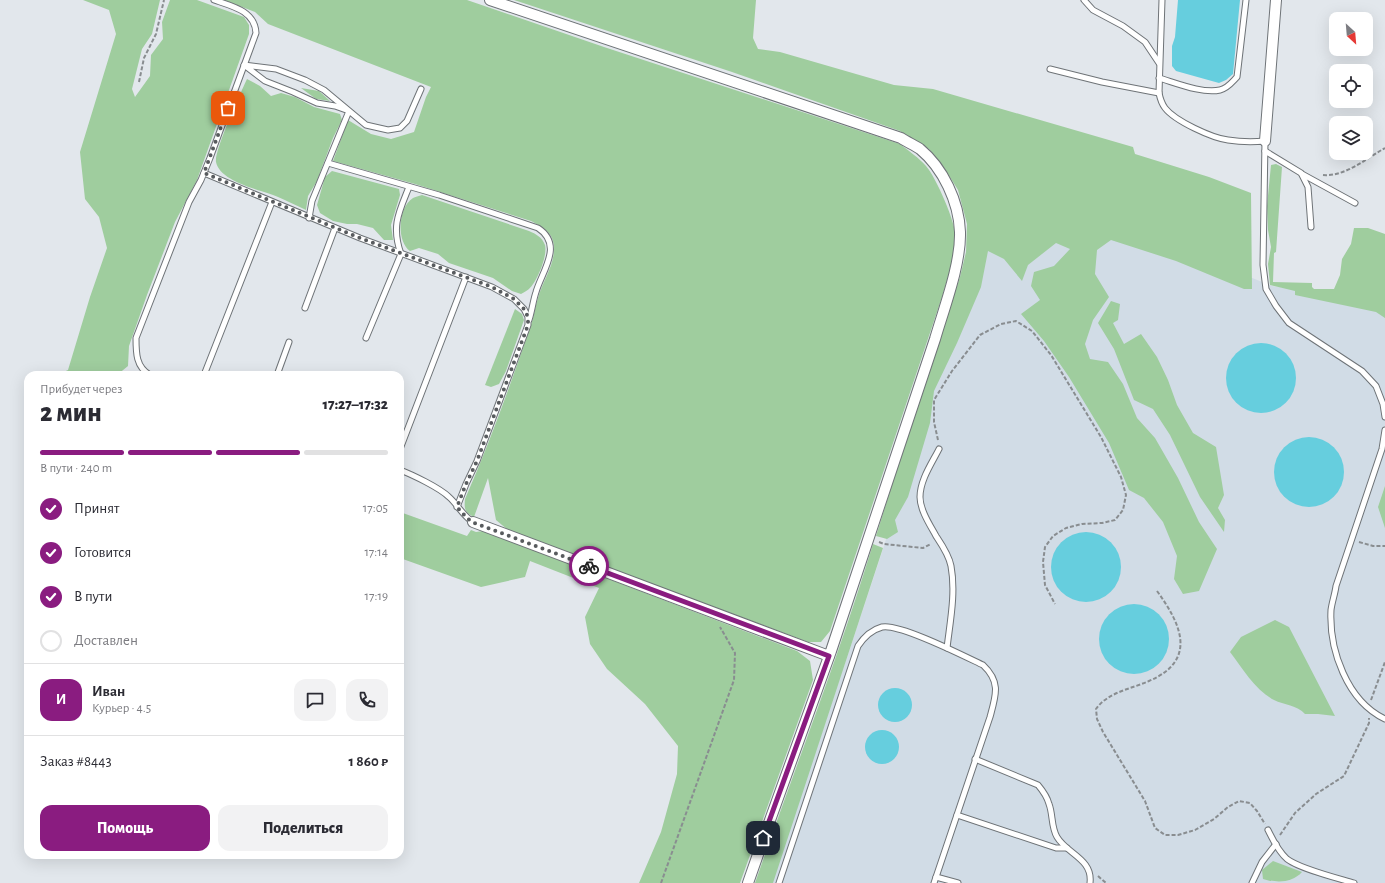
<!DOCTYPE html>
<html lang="ru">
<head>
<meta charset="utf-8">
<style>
  :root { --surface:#fff; --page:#f2f2f3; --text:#2b2b33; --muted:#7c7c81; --line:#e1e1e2; --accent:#8a1c80 }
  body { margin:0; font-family:"Alegreya Sans",sans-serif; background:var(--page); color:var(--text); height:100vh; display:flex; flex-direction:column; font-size:15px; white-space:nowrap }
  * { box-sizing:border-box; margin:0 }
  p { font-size:13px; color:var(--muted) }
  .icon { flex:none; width:22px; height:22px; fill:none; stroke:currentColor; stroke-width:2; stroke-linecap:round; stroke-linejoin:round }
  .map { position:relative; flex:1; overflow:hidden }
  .side { position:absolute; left:24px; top:371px; width:380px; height:488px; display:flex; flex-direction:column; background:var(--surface); border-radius:12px; box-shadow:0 4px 16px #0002 }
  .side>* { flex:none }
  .needle { width:26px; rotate:154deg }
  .fabs { position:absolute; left:1329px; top:12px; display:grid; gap:8px }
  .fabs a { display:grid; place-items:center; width:44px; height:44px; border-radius:8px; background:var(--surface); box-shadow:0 4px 16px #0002; font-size:20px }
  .pin { position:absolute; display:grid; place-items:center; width:34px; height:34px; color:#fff; margin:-17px; border-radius:8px; box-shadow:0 2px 6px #0006 }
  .courier { position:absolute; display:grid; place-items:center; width:40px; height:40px; margin:-20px; border:3px solid #8a1c80; border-radius:50%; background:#fff; color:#222; box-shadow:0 1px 5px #0007 }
  .head em { font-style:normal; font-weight:800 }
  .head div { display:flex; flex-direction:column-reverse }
  .head { display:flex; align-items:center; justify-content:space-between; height:68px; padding:0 16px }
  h1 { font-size:26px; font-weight:800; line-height:30px }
  .bar { display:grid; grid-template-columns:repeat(4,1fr); gap:6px 4px; align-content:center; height:48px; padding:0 16px }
  .bar i { height:5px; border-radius:3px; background:var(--line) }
  .bar .active { background:var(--accent) }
  .bar p { grid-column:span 4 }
  .line { display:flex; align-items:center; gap:10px; padding:0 16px; border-top:1px solid var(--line) }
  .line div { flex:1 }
  .round { display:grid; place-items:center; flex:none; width:42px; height:42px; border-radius:12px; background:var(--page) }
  ol { padding:0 16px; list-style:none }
  li { display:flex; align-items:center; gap:12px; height:44px }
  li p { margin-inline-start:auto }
  li .icon { padding:4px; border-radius:50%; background:var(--accent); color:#fff; stroke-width:4 }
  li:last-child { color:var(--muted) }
  li i { width:22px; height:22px; border:2px solid var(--line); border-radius:50% }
  .action { display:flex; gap:8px; margin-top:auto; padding:8px 16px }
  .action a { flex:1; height:46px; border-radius:12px; background:var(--accent); color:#fff; font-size:16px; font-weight:800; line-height:46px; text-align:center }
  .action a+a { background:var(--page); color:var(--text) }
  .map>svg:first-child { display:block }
  .built { fill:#d1dce6 }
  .green { fill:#9fcd9e }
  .water { fill:#66cede }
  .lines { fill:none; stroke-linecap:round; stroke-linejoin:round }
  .service-casing { stroke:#6e7377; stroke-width:7 }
  .minor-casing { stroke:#6e7377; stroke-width:12 }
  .path { stroke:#898d90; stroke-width:2; stroke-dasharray:4 2; stroke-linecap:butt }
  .service { stroke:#fff; stroke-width:5 }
  .minor { stroke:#fff; stroke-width:10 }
  .done { stroke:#585b5e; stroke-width:4; stroke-dasharray:0 7.2 }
  .route { stroke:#8a1c80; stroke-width:5 }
</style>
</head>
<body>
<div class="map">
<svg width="1385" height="883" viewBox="0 0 1385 883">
  <rect width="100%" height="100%" fill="#e2e7ec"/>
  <polygon class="built" points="1008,179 1272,286 1385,302 1385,883 772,883 883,549 957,306"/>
  <g class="green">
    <polygon points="83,0 160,0 152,34 142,49 132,89 135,97 150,76 151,55 163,39 162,22 170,0 197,0 244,17 249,25 249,34 197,180 175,222 147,295 129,346 128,366 117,375 57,375 68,370 90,297 107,248 99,217 85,199 80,152 116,34 109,10"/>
    <path d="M224,0H467L604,47L900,144C909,151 919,158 926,166C936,177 957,225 956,240C955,259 947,279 942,297L830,631L821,642H808L508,530L496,520L488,478L474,517C465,513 464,509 465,499C490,442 511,383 531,325C534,316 535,307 538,298C543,280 555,265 554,246C553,232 542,227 531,221L415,184L333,161L348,120L371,134L391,139L414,132L426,97L431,87L268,24L255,12Z"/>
    <polygon points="514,0 756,0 753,38 758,49 780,52 894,85 933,89 1133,147 1135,154 1209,177 1251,193 1252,289 1244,289 1176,261 1111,240 1097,250 1095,274 1109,297 1093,320 1085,344 1090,359 1108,362 1123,384 1137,418 1155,438 1178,478 1199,522 1217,549 1199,591 1183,594 1174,579 1177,556 1163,522 1144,498 1129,490 1109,443 1069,377 1044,341 1021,314 1040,300 1031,286 1034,272 1054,266 1070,249 1056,243 1028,265 1022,281 1004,259 988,251 981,287 957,343 934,391 930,423 908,497 895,520 898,532 887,539 876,536 916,408 960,277 966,252 967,224 958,190 943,166 929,149 900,131 732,72"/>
    <path d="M247,79L260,86L271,96L281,93L295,97L314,107L340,114L342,120L333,138L317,181L308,196L306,210C296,205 287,201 278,197C261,190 220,182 216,162C214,151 241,92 247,79Z"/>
    <polygon points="301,88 319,91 330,101 316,99"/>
    <polygon points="1276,164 1282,167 1276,252 1274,253 1273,282 1312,283 1312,287 1314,289 1334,289 1340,275 1342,259 1351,244 1354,228 1368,228 1385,234 1385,318 1376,312 1295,295 1295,291 1270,285 1268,264 1271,247 1268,230 1267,206 1271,165"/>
    <polygon points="332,171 399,189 400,195 391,225 393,240 384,240 373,228 357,224 347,224 333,221 320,213 317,205 325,177"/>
    <path d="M422,195L529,231C536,234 542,237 545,245C548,255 537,282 529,289C527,291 524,292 521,294L512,291L493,278L449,263L438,254L419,248L410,251C396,241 398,207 413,198C415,197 419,196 422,195Z"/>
    <polygon points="1111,301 1120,304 1118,320 1113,323 1124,344 1141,334 1157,357 1168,380 1177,405 1193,433 1216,447 1224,495 1218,508 1225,520 1224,532 1200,497 1170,435 1153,409 1134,400 1114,349 1098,323"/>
    <polygon points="515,309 522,314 524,320 506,371 499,384 491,387 485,385"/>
    <polygon points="1385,486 1385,528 1378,507"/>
    <polygon points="400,512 467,536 471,530 476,532 483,531 797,651 810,661 813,680 740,883 639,883 661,832 677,774 678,746 645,704 607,669 590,644 585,617 599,588 530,561 525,577 481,587 400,558"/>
    <path d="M873,544L883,548L773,883H755C794,770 838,659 873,544Z"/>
    <path d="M1275,620L1289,627L1335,716L1318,714H1305C1297,705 1284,705 1274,700C1255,690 1243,669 1230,652L1241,637Z"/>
    <path d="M1273,861L1302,872C1292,883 1277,883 1263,879L1262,870Z"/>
  </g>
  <g class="water">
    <polygon points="1178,0 1240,0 1233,74 1226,80 1219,83 1176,71 1172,66 1172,46 1175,37"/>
    <circle cx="1261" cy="378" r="35"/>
    <circle cx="1309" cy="472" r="35"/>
    <circle cx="1086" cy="567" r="35"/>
    <circle cx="1134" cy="639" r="35"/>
    <circle cx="895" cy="705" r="17"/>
    <circle cx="882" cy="747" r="17"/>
  </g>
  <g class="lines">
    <g class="service-casing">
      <g id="service">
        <polyline points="1084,0 1093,10 1123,26 1145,42 1159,63"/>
        <path d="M1162,0L1159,93C1160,98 1162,104 1165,108C1175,121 1212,138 1228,140C1241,142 1253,142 1265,141L1263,265L1266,289L1276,306L1289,323L1362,371L1376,386L1383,404L1385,417"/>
        <polyline points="1050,69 1102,82 1159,93"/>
        <path d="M1159,78C1176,83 1203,94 1220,90C1228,88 1232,82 1237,77L1246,0"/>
        <polyline points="1265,151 1301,173 1308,187 1311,227"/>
        <path d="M328,163L439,195L538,228C564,245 542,271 536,292C533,301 532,311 529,320"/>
        <polyline points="204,173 360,238 492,287 514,299 524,309 528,317 528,325 477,461 466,484 457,507"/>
        <polyline points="1302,174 1355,203"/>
        <polyline points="309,218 312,201 349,111 335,106 317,103 293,92 265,81 244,65 276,69 305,80 324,90 366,125 388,130 400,128 407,121 421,89"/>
        <polyline points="305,308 335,228"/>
        <path d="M366,338L401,254C391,226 399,212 409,187"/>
        <path d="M150,375C136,367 136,353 136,338L189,202L201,180L210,158L256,33C255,11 232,6 214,0"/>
        <polyline points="204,375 272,202"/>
        <polyline points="277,375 289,342"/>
        <path d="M1385,430L1382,449L1336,586C1335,594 1332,602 1331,610C1329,650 1347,701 1385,719"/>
        <polyline points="400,449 466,277"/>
        <path d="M939,449C932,463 920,480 920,497C920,510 930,525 936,536C942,545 949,555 951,566C956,593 950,622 947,648"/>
        <path d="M400,470C413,475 440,488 449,497C458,505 463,516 473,522"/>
        <path d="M975,759L1038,785C1043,791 1047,796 1049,804C1053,814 1051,827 1057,837C1067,854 1093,859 1090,883"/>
        <polyline points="957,815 1056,848 1067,848"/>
        <path d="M1268,830C1273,840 1278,851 1287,859C1300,869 1337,878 1354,883"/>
        <polyline points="936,877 958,883"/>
        <path d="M779,883L858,646C864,637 871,630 882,627C899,623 964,656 983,665C1001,682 996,695 990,717L934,883"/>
        <polyline points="1252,883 1262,862 1276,844"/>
      </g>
    </g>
    <g class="minor-casing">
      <g id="minor">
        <path d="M490,0L901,138C907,142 914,145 920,149C943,168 959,202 960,232C961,264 944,308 935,339L831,651L769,823L748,883"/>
        <polyline points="1265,141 1276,0"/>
        <polyline points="473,522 829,656"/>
      </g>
    </g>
    <g class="path">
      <polyline points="139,82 144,58 156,34 164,0"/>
      <path d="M1323,175C1345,177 1367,158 1385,148"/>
      <polyline points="938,440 934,422 934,400 952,371 980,335 1001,324 1016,321 1032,331 1051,355 1101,437 1121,477 1126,495 1123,510 1115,520 1102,523 1082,524 1066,528 1053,536 1045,547 1043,562 1045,585 1055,604"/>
      <polyline points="879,542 884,544 923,548 931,544"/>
      <polyline points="1359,542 1373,546 1385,546"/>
      <path d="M1157,591C1181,624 1198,660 1149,681C1131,689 1108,692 1096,709L1097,719L1103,732L1145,801L1155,828L1165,835H1178L1195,830L1214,819L1228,807L1239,801L1250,803L1257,811L1265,824"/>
      <polyline points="1371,700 1385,662"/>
      <polyline points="1280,835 1295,813 1316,794 1344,776 1369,723 1369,718"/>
      <polyline points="1098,876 1106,883"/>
      <polyline points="661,883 734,680 735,653 720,627"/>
    </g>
    <use href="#service" class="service"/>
    <use href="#minor" class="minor"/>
  </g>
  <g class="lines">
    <polyline class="done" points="228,108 204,173 360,238 492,287 514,299 524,309 528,317 528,325 477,461 466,484 457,507 467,518 472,522 589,566"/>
    <polyline class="route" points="589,566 829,656 763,838"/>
  </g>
</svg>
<div class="fabs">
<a><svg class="needle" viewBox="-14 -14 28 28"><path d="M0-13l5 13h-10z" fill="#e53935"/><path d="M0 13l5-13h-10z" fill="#7c7c81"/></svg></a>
<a><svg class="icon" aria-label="locate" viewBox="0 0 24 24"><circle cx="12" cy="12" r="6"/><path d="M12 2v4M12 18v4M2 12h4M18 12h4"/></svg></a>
<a><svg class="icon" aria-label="layers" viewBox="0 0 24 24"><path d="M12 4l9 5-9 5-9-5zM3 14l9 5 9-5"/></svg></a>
</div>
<div class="pin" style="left:228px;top:108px;background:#ea580c"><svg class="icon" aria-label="bag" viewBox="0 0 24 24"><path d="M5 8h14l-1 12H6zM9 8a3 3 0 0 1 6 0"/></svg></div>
<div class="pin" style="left:763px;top:838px;background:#1f2937"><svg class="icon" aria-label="home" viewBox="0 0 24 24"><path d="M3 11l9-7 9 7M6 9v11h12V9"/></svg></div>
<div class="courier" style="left:589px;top:566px"><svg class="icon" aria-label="bike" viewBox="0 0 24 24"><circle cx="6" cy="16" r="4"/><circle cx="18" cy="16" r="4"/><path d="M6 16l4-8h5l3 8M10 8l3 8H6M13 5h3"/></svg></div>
<section class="side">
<div class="head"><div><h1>2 мин</h1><p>Прибудет через</p></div><em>17:27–17:32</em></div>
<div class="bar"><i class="active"></i><i class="active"></i><i class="active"></i><i></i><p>В пути · 240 m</p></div>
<ol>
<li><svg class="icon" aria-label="check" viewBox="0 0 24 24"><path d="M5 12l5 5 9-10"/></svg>Принят<p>17:05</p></li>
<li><svg class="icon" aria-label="check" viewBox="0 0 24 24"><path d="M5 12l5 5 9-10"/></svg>Готовится<p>17:14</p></li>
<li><svg class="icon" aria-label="check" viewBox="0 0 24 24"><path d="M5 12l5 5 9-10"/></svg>В пути<p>17:19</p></li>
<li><i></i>Доставлен</li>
</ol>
<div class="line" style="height:72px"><b class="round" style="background:var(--accent);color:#fff">И</b><div><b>Иван</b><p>Курьер · 4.5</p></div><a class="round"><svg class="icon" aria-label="chat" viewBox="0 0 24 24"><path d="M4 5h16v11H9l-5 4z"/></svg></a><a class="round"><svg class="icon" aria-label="phone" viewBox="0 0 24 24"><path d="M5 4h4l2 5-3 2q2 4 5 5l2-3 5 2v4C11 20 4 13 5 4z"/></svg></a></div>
<div class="line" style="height:52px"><div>Заказ #8443</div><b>1 860 ₽</b></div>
<div class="action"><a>Помощь</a><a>Поделиться</a></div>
</section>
</div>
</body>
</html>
